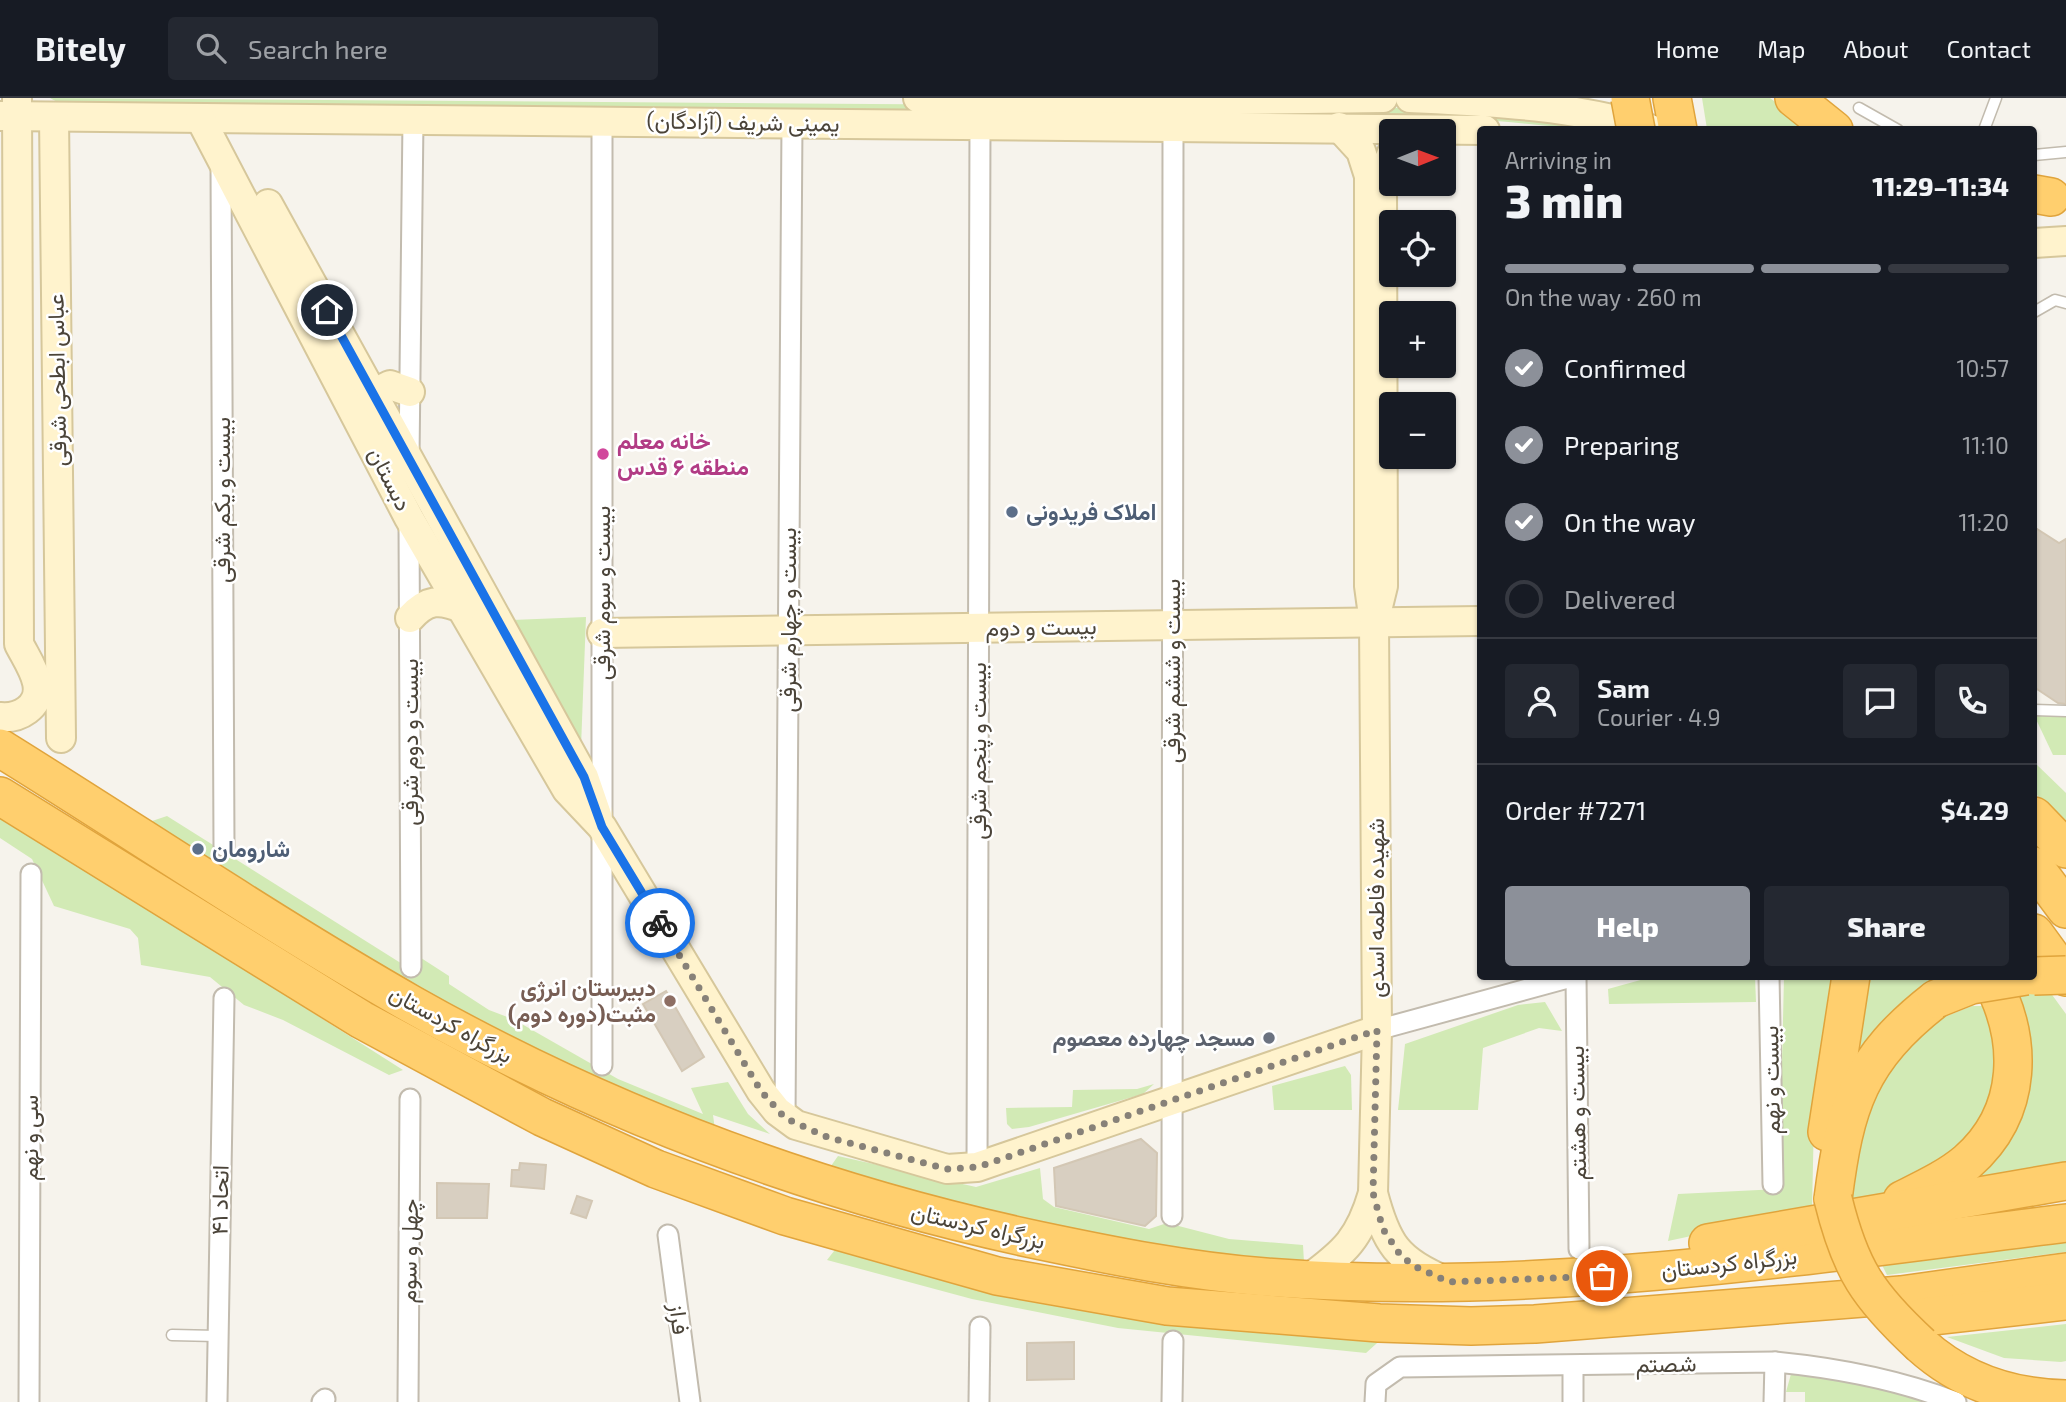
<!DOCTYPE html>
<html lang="en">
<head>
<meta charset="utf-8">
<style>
  :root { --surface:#171b24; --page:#242831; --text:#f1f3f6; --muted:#9ea1a6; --line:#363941; --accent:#8c9099 }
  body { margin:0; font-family:"Exo 2",Vazirmatn,sans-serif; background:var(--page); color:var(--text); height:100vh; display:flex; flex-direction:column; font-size:26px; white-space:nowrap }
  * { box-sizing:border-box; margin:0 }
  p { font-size:23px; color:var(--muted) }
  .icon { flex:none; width:38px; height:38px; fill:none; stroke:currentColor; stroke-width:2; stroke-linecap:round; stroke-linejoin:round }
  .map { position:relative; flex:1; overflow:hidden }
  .panel { position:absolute; left:1477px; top:28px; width:560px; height:854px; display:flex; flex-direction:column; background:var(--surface); border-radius:7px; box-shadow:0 2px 5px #0004 }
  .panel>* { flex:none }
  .needle { width:46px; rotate:89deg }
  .controls { position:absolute; left:1379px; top:21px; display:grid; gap:14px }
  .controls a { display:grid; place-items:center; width:77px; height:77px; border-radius:7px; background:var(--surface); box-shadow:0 2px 5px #0004; font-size:35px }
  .pin { position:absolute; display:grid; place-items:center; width:60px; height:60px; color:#fff; margin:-30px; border:4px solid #fff; border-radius:50%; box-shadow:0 2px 7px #0007 }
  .courier { position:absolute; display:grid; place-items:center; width:70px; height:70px; margin:-35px; border:5px solid #1a73e8; border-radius:50%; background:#fff; color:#222; box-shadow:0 2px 9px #0007 }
  .headline em { font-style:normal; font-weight:800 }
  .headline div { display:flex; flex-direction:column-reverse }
  .headline { display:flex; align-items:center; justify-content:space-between; height:119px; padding:0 28px }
  h1 { font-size:46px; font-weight:800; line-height:52px }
  .bar { display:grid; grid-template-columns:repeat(4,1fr); gap:10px 7px; align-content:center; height:84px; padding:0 28px }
  .bar i { height:9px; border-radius:5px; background:var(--line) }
  .bar .active { background:var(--accent) }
  .bar p { grid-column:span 4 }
  .line { display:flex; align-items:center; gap:18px; padding:0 28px; border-top:2px solid var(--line) }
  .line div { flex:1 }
  .round { display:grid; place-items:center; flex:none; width:74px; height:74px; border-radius:7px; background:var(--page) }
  ol { padding:0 28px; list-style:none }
  li { display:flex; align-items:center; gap:21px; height:77px }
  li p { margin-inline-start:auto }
  li .icon { padding:7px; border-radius:50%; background:var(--accent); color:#fff; stroke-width:4 }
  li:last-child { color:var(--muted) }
  li i { width:38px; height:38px; border:4px solid var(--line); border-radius:50% }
  .primary-button { display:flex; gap:14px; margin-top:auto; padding:14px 28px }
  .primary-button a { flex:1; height:80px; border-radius:7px; background:var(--accent); color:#fff; font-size:28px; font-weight:800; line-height:80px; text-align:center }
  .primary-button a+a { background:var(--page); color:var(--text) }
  header { display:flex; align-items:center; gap:42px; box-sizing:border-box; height:98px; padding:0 35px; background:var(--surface); border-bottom:2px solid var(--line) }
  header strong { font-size:33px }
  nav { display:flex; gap:38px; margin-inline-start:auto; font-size:24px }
  .search { width:490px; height:63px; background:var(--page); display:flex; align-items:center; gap:18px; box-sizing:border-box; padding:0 24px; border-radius:7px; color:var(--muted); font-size:26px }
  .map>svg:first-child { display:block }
  .green { fill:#d2eab5 }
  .building { fill:#d8cfc1; stroke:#d3c7b4; stroke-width:2 }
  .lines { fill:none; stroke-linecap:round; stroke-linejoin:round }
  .lane-casing { stroke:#c2bbae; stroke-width:13 }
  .street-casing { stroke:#c2bbae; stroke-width:23 }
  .secondary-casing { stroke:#d6c79b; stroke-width:32 }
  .highway-casing { stroke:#e0a43c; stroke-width:40 }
  .lane { stroke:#fff; stroke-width:10 }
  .street { stroke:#fff; stroke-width:19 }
  .secondary { stroke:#fff3cd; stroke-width:28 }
  .highway { stroke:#ffcf6e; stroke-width:37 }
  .highway-bridge-casing { stroke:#e0a43c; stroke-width:40; stroke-linecap:butt }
  .highway-bridge { stroke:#ffcf6e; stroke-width:37 }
  .done { stroke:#878178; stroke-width:7; stroke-dasharray:0 12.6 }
  .route { stroke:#1a73e8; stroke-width:9 }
  .hotel-dot { fill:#d1479c; stroke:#fff; stroke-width:2.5 }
  .service-dot { fill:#5c6f8a; stroke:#fff; stroke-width:2.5 }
  .education-dot { fill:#8d6e63; stroke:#fff; stroke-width:2.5 }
  .worship-dot { fill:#6b7280; stroke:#fff; stroke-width:2.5 }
  .labels { text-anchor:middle; stroke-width:5; stroke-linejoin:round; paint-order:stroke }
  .street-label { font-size:23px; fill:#4b4439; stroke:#fff }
  .hotel-label { font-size:23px; font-weight:bold; fill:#b23c85; stroke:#fff; text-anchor:start }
  .service-label { font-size:23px; font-weight:bold; fill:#4e5e75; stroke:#fff; text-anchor:start }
  .education-label { font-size:23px; font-weight:bold; fill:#785e54; stroke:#fff; text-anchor:end }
  .worship-label { font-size:23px; font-weight:bold; fill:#5b616d; stroke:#fff; text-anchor:end }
</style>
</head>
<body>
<header>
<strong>Bitely</strong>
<div class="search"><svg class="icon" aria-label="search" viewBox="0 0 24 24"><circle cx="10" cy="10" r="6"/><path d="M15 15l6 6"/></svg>Search here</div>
<nav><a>Home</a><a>Map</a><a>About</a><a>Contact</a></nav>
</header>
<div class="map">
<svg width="2066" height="1304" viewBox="0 0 2066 1304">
  <rect width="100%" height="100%" fill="#f6f3ec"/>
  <g class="green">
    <path d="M50,0L1413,10L1472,12L1603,31C1558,31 1513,23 1467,21L59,5Z"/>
    <polygon points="1702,0 1770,0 1811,31 1707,31"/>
    <polygon points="586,519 581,649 512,522"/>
    <polygon points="2034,617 2066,618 2066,657 2053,657"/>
    <polygon points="2034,664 2066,695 2066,727 2034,694"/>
    <polygon points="0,716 403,972 389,977 283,922 244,907 210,879 141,867 138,840 130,831 54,808 32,761 0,740"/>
    <polygon points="167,718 415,874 418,858 449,878 449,886 489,912 513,921 618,981 703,1016 691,990 728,984 748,1016 770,1036 713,1017 715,1032 582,980 438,906 146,725"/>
    <polygon points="2034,872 2066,916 2066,1070 1971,1091 1976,1069 2001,1040 2005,879"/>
    <polygon points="1655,878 1755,879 1756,904 1609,906 1608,891"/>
    <polygon points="1784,879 1834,879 1814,1020 1812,1112 1668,1143 1678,1096 1779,1091"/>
    <polygon points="1857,879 1954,879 1889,920 1861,950 1840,982"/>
    <polygon points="1545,904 1562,933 1539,930 1483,950 1478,1012 1398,1012 1405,946 1518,907"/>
    <polygon points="1972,908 1995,908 2004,943 1980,1042 1877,1107 1844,1102 1879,972 1942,920"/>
    <polygon points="1345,968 1351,977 1352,1012 1274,1012 1272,988"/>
    <polygon points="1154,986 1143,996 1029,1029 1012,1031 1007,1026 1006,1010 1072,1009 1073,992 1137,991"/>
    <polygon points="838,1058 976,1089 1040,1070 1043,1101 1054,1109 1149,1131 1167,1125 1229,1141 1303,1147 1304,1164 1223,1161 1013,1121 826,1075"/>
    <polygon points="2066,1140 2066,1154 1887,1177 1881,1165"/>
    <polygon points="838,1148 1386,1237 1366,1255 1118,1230 972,1201 827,1162"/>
    <polygon points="2066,1226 2066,1263 2061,1264 2004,1260 1947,1239"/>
    <polygon points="1791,1276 1880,1289 1938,1304 1805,1304 1805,1294 1786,1294"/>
  </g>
  <g class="building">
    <polygon points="2034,429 2059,445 2066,441 2066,606 2058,605 2034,589"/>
    <polygon points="666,893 704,959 682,973 643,906"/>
    <polygon points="1141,1041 1157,1055 1156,1118 1145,1128 1056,1108 1054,1070"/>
    <polygon points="520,1065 546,1067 544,1091 511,1088 512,1072 519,1072"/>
    <polygon points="437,1085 489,1086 487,1120 437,1120"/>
    <polygon points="577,1098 592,1103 586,1120 571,1115"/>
    <polygon points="1074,1244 1074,1281 1027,1282 1027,1245"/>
  </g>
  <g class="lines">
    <g class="lane-casing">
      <g id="lane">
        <polyline points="1859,10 1898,32"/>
        <polyline points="1984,32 1996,0"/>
        <polyline points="2034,57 2066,54"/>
        <polyline points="2034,214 2055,202 2066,205"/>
        <polyline points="2034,612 2066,613"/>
        <polyline points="172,1237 217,1238"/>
      </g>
    </g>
    <g class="street-casing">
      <g id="street">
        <polyline points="221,66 224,748"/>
        <polyline points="409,360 413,22"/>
        <polyline points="409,424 411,869"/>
        <polyline points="1576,878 1579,1151"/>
        <polyline points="1769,878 1773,1086"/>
        <polyline points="1377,932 1575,878"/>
        <polyline points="602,967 602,23"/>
        <polyline points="785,1020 792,25"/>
        <polyline points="977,1069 980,26"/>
        <polyline points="1172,1118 1173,28"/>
        <polyline points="668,1137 690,1304"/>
        <polyline points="1573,1269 1573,1304"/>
        <polyline points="29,1304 31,776"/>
        <polyline points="217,1304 224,900"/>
        <polyline points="322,1304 325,1301"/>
        <polyline points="408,1304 410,1001"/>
        <polyline points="979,1304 980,1229"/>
        <polyline points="1172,1304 1173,1243"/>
        <path d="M1375,1304L1376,1286L1400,1269L1775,1264C1837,1270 1897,1281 1956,1304"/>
        <polyline points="1774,1304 1775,1264"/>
      </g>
    </g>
    <g class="secondary-casing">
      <g id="secondary">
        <polyline points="918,0 1171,3 1383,0"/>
        <path d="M1410,0C1491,4 1571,7 1650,31"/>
        <polyline points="0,18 1485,32"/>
        <polyline points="54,19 61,640"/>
        <polyline points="200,20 409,420 567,692 602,729 761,993 777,1013 796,1027 947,1071 977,1069 1377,932"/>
        <polyline points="1339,29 1361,53 1369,78 1369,488 1374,525 1383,488 1382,86 1391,57"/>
        <polyline points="268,106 584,679 597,717"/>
        <polyline points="2034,145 2066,143"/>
        <polyline points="377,303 380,292 390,287 410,294"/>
        <path d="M410,520C427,501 439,501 462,510"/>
        <polyline points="602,535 1480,523"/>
        <path d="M0,619C10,620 19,618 27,612C51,594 29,566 19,546L17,1"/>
        <polyline points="1373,1095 1377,932 1374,525"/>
        <path d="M1308,1181C1345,1154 1360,1140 1373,1095C1386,1145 1397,1163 1446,1183"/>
      </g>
    </g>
    <g class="highway-casing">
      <g id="highway">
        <polyline points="1672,0 1678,32"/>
        <polyline points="1794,0 1834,32"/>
        <polyline points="2034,96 2051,99"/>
        <path d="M0,650C137,735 271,826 411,906C607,1017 818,1095 1037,1142C1113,1158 1188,1173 1265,1179C1533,1200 1801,1158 2066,1125"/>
        <polyline points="0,698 362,922 542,1019 656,1071 785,1118 997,1178 1167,1208 1379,1225 1471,1228 1535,1226 1901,1197 2066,1174"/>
        <polyline points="2034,718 2066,751"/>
        <polyline points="2034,768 2066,811"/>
        <polyline points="2034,835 2066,879"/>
        <polyline points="1827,1034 1851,878"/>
        <path d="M1833,1101C1845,1007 1859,961 1936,901"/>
        <path d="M1902,1102C1924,1091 1948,1080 1967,1064C2024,1014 2024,940 1989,878"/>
        <polyline points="1708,1145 2066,1083"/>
        <polyline points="1923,1219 2066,1203"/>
        <path d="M1921,1247C1962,1284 2012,1300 2066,1301"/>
      </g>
    </g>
    <use href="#lane" class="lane"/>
    <use href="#street" class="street"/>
    <use href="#secondary" class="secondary"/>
    <use href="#highway" class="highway"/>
    <g class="highway-bridge-casing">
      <g id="highway-bridge">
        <polyline points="1630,0 1636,32"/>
        <polyline points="2034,878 2066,877"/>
        <polyline points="1936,901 1971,887 2026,878"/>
        <path d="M1833,1101C1850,1171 1868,1198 1921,1247"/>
      </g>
    </g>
    <use href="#highway-bridge" class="highway-bridge"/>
  </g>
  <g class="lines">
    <polyline class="done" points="660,825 761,993 785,1020 827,1039 947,1071 978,1069 1377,932 1373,1095 1383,1131 1401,1158 1416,1169 1449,1184 1602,1178"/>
    <polyline class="route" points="327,212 584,679 602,729 660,825"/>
  </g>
  <circle class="hotel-dot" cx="603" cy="356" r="7"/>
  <g class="service-dot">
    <circle cx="1012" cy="414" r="7"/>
    <circle cx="198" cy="751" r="7"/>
  </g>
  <circle class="education-dot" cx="670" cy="903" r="7"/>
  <circle class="worship-dot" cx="1269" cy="940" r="7"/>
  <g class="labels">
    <g class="street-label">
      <text transform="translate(743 24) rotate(1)" y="8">یمینی شریف (آزادگان)</text>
      <text transform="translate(57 282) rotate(-91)" y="8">عباس ابطحی شرقی</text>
      <text transform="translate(390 381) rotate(63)" y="8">دبستان</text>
      <text transform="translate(222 402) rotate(-90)" y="8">بیست و یکم شرقی</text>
      <text transform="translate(602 495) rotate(-90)" y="8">بیست و سوم شرقی</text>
      <text transform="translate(788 522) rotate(-90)" y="8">بیست و چهارم شرقی</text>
      <text transform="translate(1041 529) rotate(-1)" y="8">بیست و دوم</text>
      <text transform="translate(1172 573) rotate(-90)" y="8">بیست و ششم شرقی</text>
      <text transform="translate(410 644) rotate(-90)" y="8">بیست و دوم شرقی</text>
      <text transform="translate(978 653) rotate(-90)" y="8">بیست و پنجم شرقی</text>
      <text transform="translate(1376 810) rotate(-90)" y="8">شهیده فاطمه اسدی</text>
      <text transform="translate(451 926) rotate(29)" y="8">بزرگراه کردستان</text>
      <text transform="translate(1771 982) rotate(-91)" y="8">بیست و نهم</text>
      <text transform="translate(1577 1015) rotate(-91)" y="8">بیست و هشتم</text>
      <text transform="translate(30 1040) rotate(-90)" y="8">سی و نهم</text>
      <text transform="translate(220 1102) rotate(-89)" y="8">اتحاد ۴۱</text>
      <text transform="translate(978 1128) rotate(13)" y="8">بزرگراه کردستان</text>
      <text transform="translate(409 1153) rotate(-89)" y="8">چهل و سوم</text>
      <text transform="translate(1729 1165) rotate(-6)" y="8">بزرگراه کردستان</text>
      <text transform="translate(679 1221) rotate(83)" y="8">فراز</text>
      <text transform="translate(1666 1266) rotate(-1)" y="8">شصتم</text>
    </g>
    <g class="hotel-label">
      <text x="617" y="351">خانه معلم<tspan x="617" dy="26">منطقه ۶ قدس</tspan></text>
    </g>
    <g class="service-label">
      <text x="1026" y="422">املاک فریدونی</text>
      <text x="212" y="759">شارومان</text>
    </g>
    <g class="education-label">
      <text x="656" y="898">دبیرستان انرژی<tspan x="656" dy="26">مثبت(دوره دوم)</tspan></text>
    </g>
    <g class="worship-label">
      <text x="1255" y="948">مسجد چهارده معصوم</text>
    </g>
  </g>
</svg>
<div class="controls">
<a><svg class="needle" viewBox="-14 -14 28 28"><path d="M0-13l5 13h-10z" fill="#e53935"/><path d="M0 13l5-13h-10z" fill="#9ea1a6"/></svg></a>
<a><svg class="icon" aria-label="locate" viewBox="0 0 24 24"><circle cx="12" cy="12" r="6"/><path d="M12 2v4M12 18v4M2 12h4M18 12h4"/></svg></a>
<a>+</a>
<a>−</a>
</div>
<div class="pin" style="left:1602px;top:1178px;background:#ea580c"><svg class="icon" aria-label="bag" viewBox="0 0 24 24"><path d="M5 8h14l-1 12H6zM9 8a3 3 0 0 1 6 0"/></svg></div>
<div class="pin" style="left:327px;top:212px;background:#1f2937"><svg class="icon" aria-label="home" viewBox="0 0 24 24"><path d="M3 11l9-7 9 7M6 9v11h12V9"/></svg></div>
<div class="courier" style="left:660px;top:825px"><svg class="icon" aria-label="bike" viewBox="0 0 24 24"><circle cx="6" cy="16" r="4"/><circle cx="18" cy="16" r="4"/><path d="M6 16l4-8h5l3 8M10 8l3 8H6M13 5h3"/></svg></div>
<section class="panel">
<div class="headline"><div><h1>3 min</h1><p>Arriving in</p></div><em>11:29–11:34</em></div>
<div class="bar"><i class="active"></i><i class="active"></i><i class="active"></i><i></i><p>On the way · 260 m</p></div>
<ol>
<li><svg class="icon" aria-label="check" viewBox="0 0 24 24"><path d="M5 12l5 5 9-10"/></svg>Confirmed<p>10:57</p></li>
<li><svg class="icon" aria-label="check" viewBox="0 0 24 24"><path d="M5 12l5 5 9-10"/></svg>Preparing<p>11:10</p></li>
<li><svg class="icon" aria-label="check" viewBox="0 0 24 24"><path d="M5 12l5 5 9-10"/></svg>On the way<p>11:20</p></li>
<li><i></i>Delivered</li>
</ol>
<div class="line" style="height:126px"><a class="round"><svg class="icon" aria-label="person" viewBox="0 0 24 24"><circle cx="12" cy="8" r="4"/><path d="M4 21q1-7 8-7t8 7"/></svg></a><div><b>Sam</b><p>Courier · 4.9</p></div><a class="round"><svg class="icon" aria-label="chat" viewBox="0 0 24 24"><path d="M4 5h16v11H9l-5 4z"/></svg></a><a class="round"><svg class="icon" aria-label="phone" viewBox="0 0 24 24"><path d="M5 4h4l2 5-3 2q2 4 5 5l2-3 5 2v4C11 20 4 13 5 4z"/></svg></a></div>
<div class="line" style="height:91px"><div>Order #7271</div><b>$4.29</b></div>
<div class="primary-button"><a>Help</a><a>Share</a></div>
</section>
</div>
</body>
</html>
